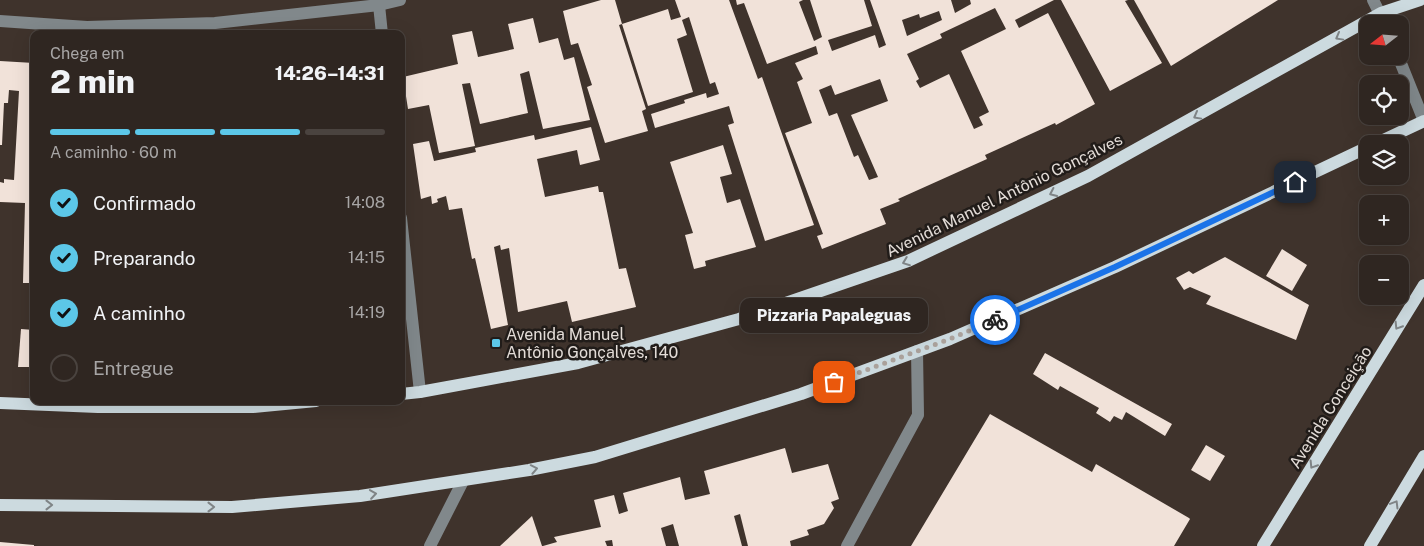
<!DOCTYPE html>
<html lang="pt">
<head>
<meta charset="utf-8">
<style>
  :root { --surface:#2f2621; --page:#372e2a; --text:#f1f3f6; --muted:#a7a5a5; --line:#4a433f; --accent:#5cc7e8 }
  body { margin:0; font-family:"Public Sans",sans-serif; background:var(--page); color:var(--text); height:100vh; display:flex; flex-direction:column; font-size:19px; white-space:nowrap }
  * { box-sizing:border-box; margin:0 }
  p { font-size:16px; color:var(--muted) }
  .icon { flex:none; width:28px; height:28px; fill:none; stroke:currentColor; stroke-width:2; stroke-linecap:round; stroke-linejoin:round }
  .map { position:relative; flex:1; overflow:hidden }
  .panel { position:absolute; left:30px; top:30px; width:375px; height:375px; display:flex; flex-direction:column; background:var(--surface); border-radius:10px; box-shadow:0 5px 20px #0002,0 0 0 1px var(--line) }
  .panel>* { flex:none }
  .needle { width:32px; rotate:253deg }
  .fabs { position:absolute; left:1359px; top:15px; display:grid; gap:10px }
  .fabs a { display:grid; place-items:center; width:50px; height:50px; border-radius:10px; background:var(--surface); box-shadow:0 5px 20px #0002,0 0 0 1px var(--line); font-size:25px }
  .pin { position:absolute; display:grid; place-items:center; width:42px; height:42px; color:#fff; margin:-21px; border-radius:10px; box-shadow:0 2px 8px #0006 }
  .courier { position:absolute; display:grid; place-items:center; width:50px; height:50px; margin:-25px; border:4px solid #1a73e8; border-radius:50%; background:#fff; color:#222; box-shadow:0 1px 6px #0007 }
  .bubble { position:absolute; height:35px; border-radius:10px; background:var(--surface); box-shadow:0 5px 20px #0002,0 0 0 1px var(--line); font-size:16px; font-weight:800; line-height:35px; text-align:center }
  .headline em { font-style:normal; font-weight:800 }
  .headline div { display:flex; flex-direction:column-reverse }
  .headline { display:flex; align-items:center; justify-content:space-between; height:85px; padding:0 20px }
  h1 { font-size:32px; font-weight:800; line-height:38px }
  .bar { display:grid; grid-template-columns:repeat(4,1fr); gap:8px 5px; align-content:center; height:60px; padding:0 20px }
  .bar i { height:6px; border-radius:4px; background:var(--line) }
  .bar .current { background:var(--accent) }
  .bar p { grid-column:span 4 }
  ol { padding:0 20px; list-style:none }
  li { display:flex; align-items:center; gap:15px; height:55px }
  li p { margin-inline-start:auto }
  li .icon { padding:5px; border-radius:50%; background:var(--accent); color:#111; stroke-width:4 }
  li:last-child { color:var(--muted) }
  li i { width:28px; height:28px; border:2px solid var(--line); border-radius:50% }
  .map>svg:first-child { display:block }
  .building { fill:#f1e2d9; fill-rule:evenodd }
  .lines { fill:none; stroke-linecap:round; stroke-linejoin:round }
  .minor { stroke:#81888b; stroke-width:12 }
  .major { stroke:#ccdadf; stroke-width:12 }
  .oneway { stroke:#7f8486 }
  .done { stroke:#aaa19b; stroke-width:5; stroke-dasharray:0 9 }
  .route { stroke:#1a73e8; stroke-width:6 }
  .poi-dot { fill:#5cc7e8; stroke:#211c19; stroke-width:2 }
  .labels { text-anchor:middle; stroke-width:5; stroke-linejoin:round; paint-order:stroke }
  .street-label { font-size:16px; fill:#e3dcd7; stroke:#211c19 }
  .poi-label { font-size:16px; fill:#e3dcd7; stroke:#211c19; text-anchor:start }
</style>
</head>
<body>
<div class="map">
<svg width="1424" height="546" viewBox="0 0 1424 546">
  <rect width="100%" height="100%" fill="#3f332c"/>
  <g class="building">
    <polygon points="601,0 615,0 622,24 668,9 671,20 681,17 675,0 729,0 758,79 762,77 814,225 765,241 728,125 734,123 729,106 655,128 651,114 685,103 684,100 706,93 707,98 719,94 715,82 710,84 689,17 682,20 687,35 677,39 693,92 648,106 622,24 619,25 646,109 642,111 648,131 605,143 587,87 592,85 578,43 571,45 563,11"/>
    <path d="M736,0H803L799,2L814,41L822,37L810,0H864L872,26L828,40L832,51L875,35L879,48L886,45L870,0H951L955,13L971,4L970,0H1054L1015,20L1019,28L1048,13L1095,104L1056,125L1055,123L985,155L987,159L898,199L900,201L880,209L886,224L822,249L817,236L823,234L785,133L812,123L797,82L803,79L795,63L818,54L816,46L767,64L744,3L737,5ZM995,8L1006,29L961,51L989,112L979,117L983,125L974,129L949,74L920,88L916,81L919,79L907,54L942,38L940,34ZM939,11L942,20L907,36L902,20L919,14L920,18ZM880,79L888,101L851,115L878,177L869,180L858,155L854,157L837,113L829,116L819,90L831,85L835,95Z"/>
    <polygon points="1061,0 1128,0 1125,1 1162,63 1110,91"/>
    <polygon points="1134,0 1278,0 1171,66"/>
    <polygon points="533,18 539,43 558,38 564,60 574,57 590,120 543,129 529,71 520,74 528,113 480,124 470,83 462,84 475,146 439,153 429,105 408,109 403,77 458,64 452,35 472,31 478,57 514,49 508,24"/>
    <polygon points="0,61 34,63 34,283 23,283 25,203 0,202 0,182 4,183 4,179 14,180 19,91 9,90 8,103 4,103 2,145 0,145"/>
    <polygon points="591,127 600,160 580,165 577,150 537,159 545,197 598,186 599,192 603,192 619,269 626,268 636,307 572,322 567,301 518,312 509,248 501,250 500,245 494,247 508,325 491,329 475,258 472,259 462,208 449,210 446,196 437,199 438,202 432,204 431,196 421,199 413,144 429,141 434,161 476,152 475,148 534,135 535,140"/>
    <polygon points="723,145 732,174 720,177 727,203 740,199 756,247 705,261 706,266 694,269 685,235 693,233 670,162"/>
    <polygon points="1282,249 1307,265 1292,291 1266,276"/>
    <polygon points="1225,257 1309,305 1296,340 1206,304 1211,296 1190,287 1184,290 1176,278 1189,271 1193,274"/>
    <polygon points="21,329 34,330 34,367 18,367"/>
    <polygon points="1045,353 1172,424 1165,436 1126,412 1122,420 1114,416 1110,422 1096,413 1099,408 1060,386 1058,390 1033,374"/>
    <polygon points="990,414 1092,472 1096,464 1189,518 1190,519 1174,546 911,546"/>
    <polygon points="1206,445 1225,456 1210,481 1191,470"/>
    <polygon points="785,448 792,473 828,464 839,499 831,502 834,508 824,524 807,530 809,535 790,541 791,546 748,546 740,514 734,516 742,546 679,546 673,524 661,528 666,546 613,546 612,540 605,541 607,546 543,546 557,542 554,537 601,527 594,500 614,495 619,514 628,511 623,493 680,477 685,500 710,494 704,471"/>
    <polygon points="532,516 542,546 500,546"/>
    <polygon points="0,542 34,545 34,546 0,546"/>
  </g>
  <g class="lines">
    <g class="minor">
      <polyline points="1373,0 1385,24"/>
      <polyline points="379,5 382,34"/>
      <polyline points="0,21 87,27 215,23 379,5 400,0"/>
      <polyline points="1398,56 1424,121"/>
      <polyline points="401,218 420,392"/>
      <polyline points="430,546 463,481"/>
      <polyline points="847,546 918,415 917,351"/>
    </g>
    <g class="major">
      <polyline points="1375,144 1424,121"/>
      <polyline points="401,394 420,392 578,363 739,319 908,261 1088,176 1381,13 1420,0"/>
      <polyline points="0,403 98,407 253,407 316,401"/>
      <polyline points="0,505 232,507 360,496 529,470 595,457 801,394 950,339 1115,267 1368,147"/>
      <polyline points="1263,546 1424,285"/>
      <polyline points="1370,546 1424,456"/>
    </g>
  </g>
  <defs><path id="oneway-chevron" d="M-2-3.5L2.5 0L-2 3.5" fill="none" stroke-width="1.6" stroke-linecap="round" stroke-linejoin="round" transform="scale(1.25)"/></defs>
  <g class="oneway">
    <use href="#oneway-chevron" transform="translate(1339 37) rotate(151)"/>
    <use href="#oneway-chevron" transform="translate(1197 116) rotate(151)"/>
    <use href="#oneway-chevron" transform="translate(1053 193) rotate(155)"/>
    <use href="#oneway-chevron" transform="translate(906 262) rotate(159)"/>
    <use href="#oneway-chevron" transform="translate(1398 326) rotate(122)"/>
    <use href="#oneway-chevron" transform="translate(1313 465) rotate(122)"/>
    <use href="#oneway-chevron" transform="translate(534 469) rotate(-11)"/>
    <use href="#oneway-chevron" transform="translate(373 494) rotate(-8)"/>
    <use href="#oneway-chevron" transform="translate(1395 504) rotate(-59)"/>
    <use href="#oneway-chevron" transform="translate(49 505)"/>
    <use href="#oneway-chevron" transform="translate(211 507)"/>
  </g>
  <g class="lines">
    <polyline class="done" points="834,382 950,339 995,320"/>
    <polyline class="route" points="995,320 1115,267 1295,182"/>
  </g>
  <rect class="poi-dot" x="491" y="338" width="10" height="10" rx="2.5"/>
  <g class="labels">
    <g class="street-label">
      <text transform="translate(1004 195) rotate(-26)" y="6">Avenida Manuel Antônio Gonçalves</text>
      <text transform="translate(1330 407) rotate(-58)" y="6">Avenida Conceição</text>
    </g>
    <g class="poi-label">
      <text x="506" y="340">Avenida Manuel<tspan x="506" dy="18">Antônio Gonçalves, 140</tspan></text>
    </g>
  </g>
</svg>
<div class="fabs">
<a><svg class="needle" viewBox="-14 -14 28 28"><path d="M0-13l5 13h-10z" fill="#e53935"/><path d="M0 13l5-13h-10z" fill="#a7a5a5"/></svg></a>
<a><svg class="icon" aria-label="locate" viewBox="0 0 24 24"><circle cx="12" cy="12" r="6"/><path d="M12 2v4M12 18v4M2 12h4M18 12h4"/></svg></a>
<a><svg class="icon" aria-label="layers" viewBox="0 0 24 24"><path d="M12 4l9 5-9 5-9-5zM3 14l9 5 9-5"/></svg></a>
<a>+</a>
<a>−</a>
</div>
<div class="pin" style="left:834px;top:382px;background:#ea580c"><svg class="icon" aria-label="bag" viewBox="0 0 24 24"><path d="M5 8h14l-1 12H6zM9 8a3 3 0 0 1 6 0"/></svg></div>
<div class="pin" style="left:1295px;top:182px;background:#1f2937"><svg class="icon" aria-label="home" viewBox="0 0 24 24"><path d="M3 11l9-7 9 7M6 9v11h12V9"/></svg></div>
<div class="courier" style="left:995px;top:320px"><svg class="icon" aria-label="bike" viewBox="0 0 24 24"><circle cx="6" cy="16" r="4"/><circle cx="18" cy="16" r="4"/><path d="M6 16l4-8h5l3 8M10 8l3 8H6M13 5h3"/></svg></div>
<div class="bubble" style="left:740px;top:298px;width:188px">Pizzaria Papaleguas</div>
<section class="panel">
<div class="headline"><div><h1>2 min</h1><p>Chega em</p></div><em>14:26–14:31</em></div>
<div class="bar"><i class="current"></i><i class="current"></i><i class="current"></i><i></i><p>A caminho · 60 m</p></div>
<ol>
<li><svg class="icon" aria-label="check" viewBox="0 0 24 24"><path d="M5 12l5 5 9-10"/></svg>Confirmado<p>14:08</p></li>
<li><svg class="icon" aria-label="check" viewBox="0 0 24 24"><path d="M5 12l5 5 9-10"/></svg>Preparando<p>14:15</p></li>
<li><svg class="icon" aria-label="check" viewBox="0 0 24 24"><path d="M5 12l5 5 9-10"/></svg>A caminho<p>14:19</p></li>
<li><i></i>Entregue</li>
</ol>
</section>
</div>
</body>
</html>
